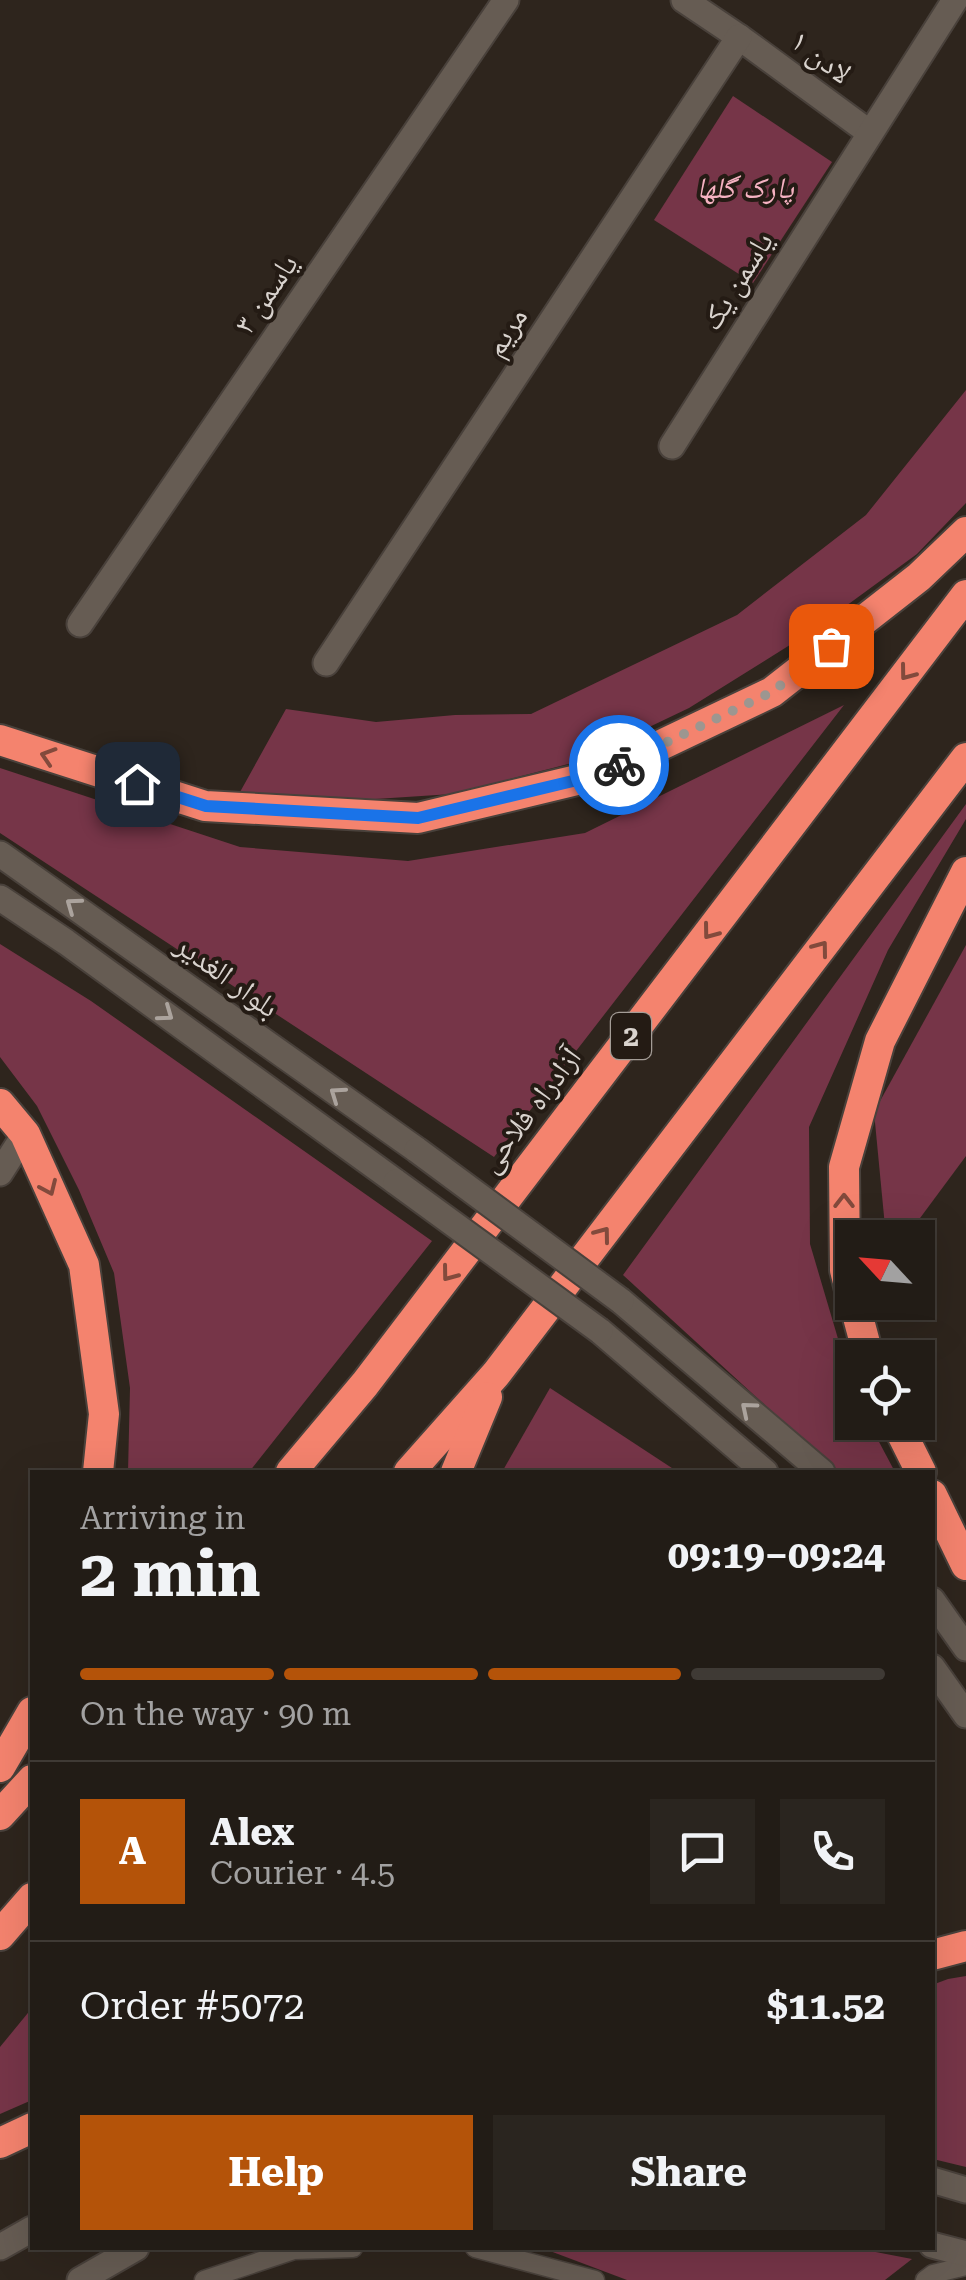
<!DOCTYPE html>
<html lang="en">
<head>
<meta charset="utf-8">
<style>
  :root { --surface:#221c16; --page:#2a251f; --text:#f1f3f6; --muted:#a2a1a1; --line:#3f3a35; --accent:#b45309 }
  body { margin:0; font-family:"Roboto Serif","Noto Naskh Arabic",serif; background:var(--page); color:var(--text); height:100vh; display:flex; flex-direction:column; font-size:38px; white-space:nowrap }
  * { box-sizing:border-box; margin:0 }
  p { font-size:32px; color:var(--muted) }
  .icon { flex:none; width:55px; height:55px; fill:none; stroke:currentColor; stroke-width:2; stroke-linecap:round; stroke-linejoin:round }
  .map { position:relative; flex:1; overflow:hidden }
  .sheet { position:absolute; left:30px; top:1470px; width:905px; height:780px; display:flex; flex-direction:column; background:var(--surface); border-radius:0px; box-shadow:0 10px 40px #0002,0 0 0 2px var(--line) }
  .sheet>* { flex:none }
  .needle { width:65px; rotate:296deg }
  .controls { position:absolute; left:835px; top:1220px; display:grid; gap:20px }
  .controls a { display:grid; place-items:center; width:100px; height:100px; border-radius:0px; background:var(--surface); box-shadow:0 10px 40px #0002,0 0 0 2px var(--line); font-size:50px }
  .pin { position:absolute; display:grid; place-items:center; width:85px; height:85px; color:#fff; margin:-42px; border-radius:20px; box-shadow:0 5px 15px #0006 }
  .courier { position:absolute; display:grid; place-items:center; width:100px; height:100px; margin:-50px; border:8px solid #1a73e8; border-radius:50%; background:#fff; color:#222; box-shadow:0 2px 12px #0007 }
  .overview em { font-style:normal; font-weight:700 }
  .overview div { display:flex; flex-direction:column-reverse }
  .overview { display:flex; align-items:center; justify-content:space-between; height:170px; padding:0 50px }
  h1 { font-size:65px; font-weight:700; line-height:75px }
  .bar { display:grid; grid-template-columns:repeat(4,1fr); gap:15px 10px; align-content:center; height:120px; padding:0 50px }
  .bar i { height:12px; border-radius:8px; background:var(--line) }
  .bar .active { background:var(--accent) }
  .bar p { grid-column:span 4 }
  .line { display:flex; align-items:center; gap:25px; padding:0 50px; border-top:2px solid var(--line) }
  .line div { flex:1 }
  .round { display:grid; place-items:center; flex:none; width:105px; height:105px; border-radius:0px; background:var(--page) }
  .action { display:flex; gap:20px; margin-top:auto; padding:20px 50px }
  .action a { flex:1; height:115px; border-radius:0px; background:var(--accent); color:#fff; font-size:40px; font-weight:700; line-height:115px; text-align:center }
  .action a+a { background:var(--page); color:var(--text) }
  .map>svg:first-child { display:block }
  .green { fill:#763548 }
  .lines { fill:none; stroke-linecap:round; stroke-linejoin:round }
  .service-casing { stroke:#49413b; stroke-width:21 }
  .minor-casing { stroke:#49413b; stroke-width:29 }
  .secondary-casing { stroke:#49413b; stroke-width:29 }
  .motorway-casing { stroke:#49413b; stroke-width:34 }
  .service { stroke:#665c53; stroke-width:18 }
  .minor { stroke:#665c53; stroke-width:25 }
  .secondary { stroke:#665c53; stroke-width:25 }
  .motorway { stroke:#f4836e; stroke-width:30 }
  .secondary-bridge-casing { stroke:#49413b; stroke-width:29; stroke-linecap:butt }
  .secondary-bridge { stroke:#665c53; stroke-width:25 }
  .oneway { stroke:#824a3c }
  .oneway2 { stroke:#aba39d }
  .done { stroke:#9d9690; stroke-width:10; stroke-dasharray:0 18 }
  .route { stroke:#1a73e8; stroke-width:12 }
  .labels { text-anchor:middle; stroke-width:8; stroke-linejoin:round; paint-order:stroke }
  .shield { fill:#241b14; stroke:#a39c96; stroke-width:2.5 }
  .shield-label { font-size:28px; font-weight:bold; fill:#d9d3ce }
  .street-label { font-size:30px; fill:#d9d3ce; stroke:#241b14 }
  .park-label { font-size:30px; font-style:italic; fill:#f6b2c2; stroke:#241b14 }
</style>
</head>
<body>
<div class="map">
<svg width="966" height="2280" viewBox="0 0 966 2280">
  <rect width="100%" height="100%" fill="#2e251d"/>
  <g class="green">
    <polygon points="733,96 832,162 753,283 654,220"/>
    <polygon points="966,390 966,503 917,554 809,633 689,708 576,762 452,794 345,801 240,792 286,709 376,722 455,715 531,714 737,615 866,515"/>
    <polygon points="844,705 494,1157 0,833 0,768 240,847 408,861 585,833"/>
    <polygon points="966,804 966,819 888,950 809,1127 810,1244 852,1386 852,1422 869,1423 895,1472 838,1472 623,1275"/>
    <polygon points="0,944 91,1001 432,1241 249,1472 128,1472 130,1388 114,1273 79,1190 37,1106 0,1057"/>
    <polygon points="966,945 966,1156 906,1237 886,1237 874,1112"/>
    <polygon points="550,1388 678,1472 502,1472"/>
    <polygon points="966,1976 966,2167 933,2159 932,1985 948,1979"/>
    <polygon points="32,2008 32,2100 0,2114 0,2047"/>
    <polygon points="542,2248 855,2248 912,2259 885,2280 627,2280"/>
  </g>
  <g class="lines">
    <g class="service-casing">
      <g id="service">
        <polyline points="475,2248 595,2280"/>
        <polyline points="204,2280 294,2250 353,2248"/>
        <polyline points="925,2280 933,2274 966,2266"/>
      </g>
    </g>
    <g class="minor-casing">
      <g id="minor">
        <polyline points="684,0 739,37 870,133"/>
        <polyline points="672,446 955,0"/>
        <polyline points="80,624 506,0"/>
        <polyline points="326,663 739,37"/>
        <polyline points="0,1173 25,1134"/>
      </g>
    </g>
    <g class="secondary-casing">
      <g id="secondary">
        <polyline points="0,854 417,1150"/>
        <polyline points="0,898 66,942 396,1182"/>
        <polyline points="621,1301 822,1472"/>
        <polyline points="600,1331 765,1472"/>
        <polyline points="932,1600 966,1648"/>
        <polyline points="932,1667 966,1715"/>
        <polyline points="932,2180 966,2190"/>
        <polyline points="932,2245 966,2254"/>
        <polyline points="0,2247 32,2229"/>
        <polyline points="80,2280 136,2248"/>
      </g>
    </g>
    <g class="motorway-casing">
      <g id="motorway">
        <polyline points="0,740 205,806 418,818 598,775 772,692 919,577 966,532"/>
        <polyline points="0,1104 25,1134 84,1265 104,1414 98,1472"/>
        <polyline points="852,1298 845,1270 844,1167 880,1041 966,872"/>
        <polyline points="854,1302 869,1358"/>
        <polyline points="896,1422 921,1472"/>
        <polyline points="291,1472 365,1384 966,595"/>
        <polyline points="409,1472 496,1374 966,758"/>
        <polyline points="456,1472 487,1397"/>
        <polyline points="932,1495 966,1565"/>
        <polyline points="0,1767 32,1712"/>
        <polyline points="0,1815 32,1780"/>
        <polyline points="0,1935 32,1898"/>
        <polyline points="932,1955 966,1946"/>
        <polyline points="0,2143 32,2128"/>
      </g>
    </g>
    <use href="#service" class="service"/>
    <use href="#minor" class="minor"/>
    <use href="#secondary" class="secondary"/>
    <use href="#motorway" class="motorway"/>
    <g class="secondary-bridge-casing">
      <g id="secondary-bridge">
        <polyline points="417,1150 621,1301"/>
        <polyline points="396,1182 600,1331"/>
      </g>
    </g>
    <use href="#secondary-bridge" class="secondary-bridge"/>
  </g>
  <defs><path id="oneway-chevron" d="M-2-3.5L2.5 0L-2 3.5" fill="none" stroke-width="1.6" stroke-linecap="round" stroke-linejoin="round" transform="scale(2.5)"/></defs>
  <g class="oneway">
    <use href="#oneway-chevron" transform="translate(907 673) rotate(127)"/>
    <use href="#oneway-chevron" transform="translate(48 756) rotate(-162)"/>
    <use href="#oneway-chevron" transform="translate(710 932) rotate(127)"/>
    <use href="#oneway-chevron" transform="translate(821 948) rotate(-53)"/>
    <use href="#oneway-chevron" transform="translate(49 1188) rotate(66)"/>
    <use href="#oneway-chevron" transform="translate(844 1201) rotate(-90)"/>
    <use href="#oneway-chevron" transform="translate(603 1234) rotate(-53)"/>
    <use href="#oneway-chevron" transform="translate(449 1274) rotate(127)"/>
  </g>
  <g class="oneway2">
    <use href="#oneway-chevron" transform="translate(73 905) rotate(-144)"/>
    <use href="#oneway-chevron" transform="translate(166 1014) rotate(36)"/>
    <use href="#oneway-chevron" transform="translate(337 1094) rotate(-145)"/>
    <use href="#oneway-chevron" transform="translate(748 1409) rotate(-140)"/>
  </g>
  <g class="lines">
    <polyline class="done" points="619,765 772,692 831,646"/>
    <polyline class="route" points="137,784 206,806 418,818 598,775 619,765"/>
  </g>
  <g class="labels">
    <rect class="shield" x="611" y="1013" width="40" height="46" rx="8"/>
    <g class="shield-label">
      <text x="631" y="1046">2</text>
    </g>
    <g class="street-label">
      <text transform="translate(821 57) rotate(37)" y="10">لادن ۱</text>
      <text transform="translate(737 281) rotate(-58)" y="10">یاسمن یک</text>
      <text transform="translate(266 294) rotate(-56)" y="10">یاسمن ۳</text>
      <text transform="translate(506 332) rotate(-57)" y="10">مریم</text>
      <text transform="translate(227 976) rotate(36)" y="10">بلوار الغدیر</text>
      <text transform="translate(530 1110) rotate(-53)" y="10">آزادراه فلاحی</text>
    </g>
    <g class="park-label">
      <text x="745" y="198">پارک گلها</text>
    </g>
  </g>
</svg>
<div class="controls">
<a><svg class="needle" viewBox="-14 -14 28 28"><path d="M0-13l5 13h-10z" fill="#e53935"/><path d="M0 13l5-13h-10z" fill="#a2a1a1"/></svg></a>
<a><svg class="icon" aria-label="locate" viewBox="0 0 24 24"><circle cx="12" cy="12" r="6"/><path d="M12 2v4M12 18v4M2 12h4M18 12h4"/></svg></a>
</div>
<div class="pin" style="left:831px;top:646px;background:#ea580c"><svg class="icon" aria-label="bag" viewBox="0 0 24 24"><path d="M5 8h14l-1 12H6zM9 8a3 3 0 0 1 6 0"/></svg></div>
<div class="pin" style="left:137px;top:784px;background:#1f2937"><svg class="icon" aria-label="home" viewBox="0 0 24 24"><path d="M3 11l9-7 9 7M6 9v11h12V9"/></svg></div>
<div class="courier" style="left:619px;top:765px"><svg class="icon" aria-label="bike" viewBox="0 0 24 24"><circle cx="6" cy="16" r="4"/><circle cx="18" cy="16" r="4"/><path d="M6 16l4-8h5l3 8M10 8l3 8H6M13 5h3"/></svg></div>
<section class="sheet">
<div class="overview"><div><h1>2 min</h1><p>Arriving in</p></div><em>09:19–09:24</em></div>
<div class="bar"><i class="active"></i><i class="active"></i><i class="active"></i><i></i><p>On the way · 90 m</p></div>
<div class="line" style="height:180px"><b class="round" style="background:var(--accent);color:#fff">A</b><div><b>Alex</b><p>Courier · 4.5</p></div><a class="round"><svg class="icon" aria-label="chat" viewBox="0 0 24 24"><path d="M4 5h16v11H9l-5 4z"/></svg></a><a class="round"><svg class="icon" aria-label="phone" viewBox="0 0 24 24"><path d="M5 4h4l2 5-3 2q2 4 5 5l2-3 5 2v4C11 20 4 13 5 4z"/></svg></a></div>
<div class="line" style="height:130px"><div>Order #5072</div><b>$11.52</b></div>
<div class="action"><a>Help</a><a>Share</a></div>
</section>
</div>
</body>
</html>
